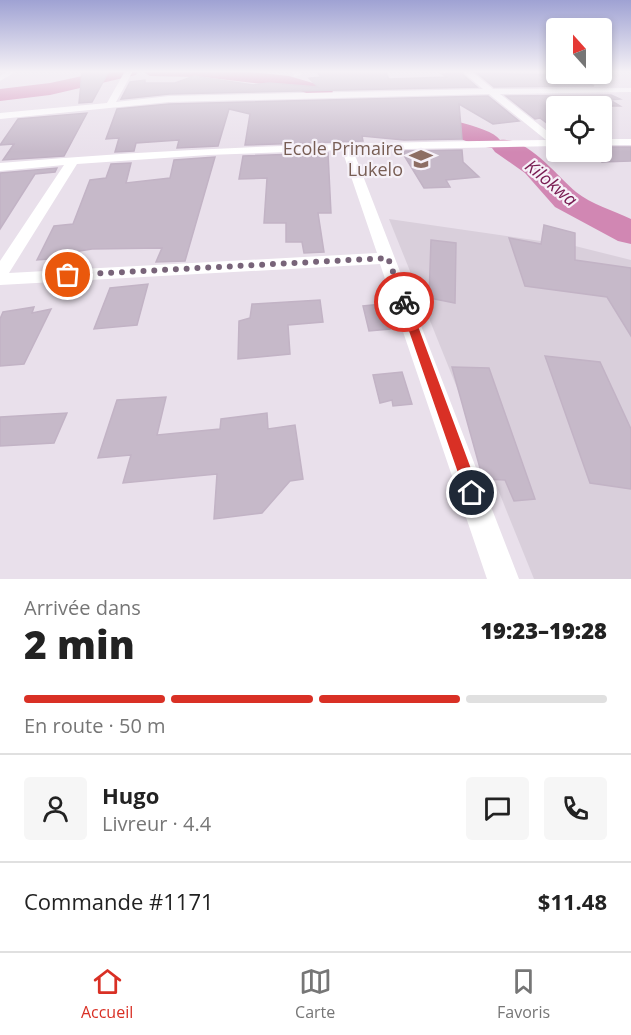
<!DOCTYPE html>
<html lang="fr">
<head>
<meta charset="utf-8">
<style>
  :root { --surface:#fff; --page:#f6f6f6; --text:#222; --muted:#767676; --line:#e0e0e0; --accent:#d93025 }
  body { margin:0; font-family:"Open Sans",sans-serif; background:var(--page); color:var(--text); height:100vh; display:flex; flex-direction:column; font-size:22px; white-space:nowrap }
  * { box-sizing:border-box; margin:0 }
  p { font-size:20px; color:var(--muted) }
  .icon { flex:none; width:33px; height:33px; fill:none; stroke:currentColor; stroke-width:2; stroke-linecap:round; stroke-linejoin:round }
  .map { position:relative; height:579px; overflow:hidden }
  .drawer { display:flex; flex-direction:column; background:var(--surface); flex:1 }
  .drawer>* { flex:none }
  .needle { width:39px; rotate:339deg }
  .fabs { position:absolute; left:546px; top:18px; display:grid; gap:12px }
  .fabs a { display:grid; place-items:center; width:66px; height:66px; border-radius:6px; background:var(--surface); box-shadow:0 3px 9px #0003; font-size:30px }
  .pin { position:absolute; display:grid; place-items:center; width:51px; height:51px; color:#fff; margin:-26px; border:3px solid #fff; border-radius:50%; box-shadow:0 2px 6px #0007 }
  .courier { position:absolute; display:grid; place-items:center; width:60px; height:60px; margin:-30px; border:4px solid #d93025; border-radius:50%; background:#fff; color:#222; box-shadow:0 2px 8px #0007 }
  .overview em { font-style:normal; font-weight:800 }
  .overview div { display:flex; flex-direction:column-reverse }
  .overview { display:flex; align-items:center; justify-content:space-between; height:102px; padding:0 24px }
  h1 { font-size:39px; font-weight:800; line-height:45px }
  .bar { display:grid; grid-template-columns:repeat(4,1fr); gap:9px 6px; align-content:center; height:72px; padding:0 24px }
  .bar i { height:8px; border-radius:4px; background:var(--line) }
  .bar .selected { background:var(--accent) }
  .bar p { grid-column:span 4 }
  .line { display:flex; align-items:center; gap:15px; padding:0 24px; border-top:2px solid var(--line) }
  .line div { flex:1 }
  .round { display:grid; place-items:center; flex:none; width:63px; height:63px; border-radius:6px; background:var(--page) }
  .tabs { display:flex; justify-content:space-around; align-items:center; height:84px; border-top:2px solid var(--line); background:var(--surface); font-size:16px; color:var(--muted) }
  .tabs a { display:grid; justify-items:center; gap:3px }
  .tabs .selected { color:var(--accent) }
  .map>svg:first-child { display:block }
  .built { fill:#d9cfdb }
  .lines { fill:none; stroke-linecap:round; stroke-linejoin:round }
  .river { fill:#d187b3; fill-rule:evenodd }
  .building { fill:#c6b9c9; stroke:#c2b3c5; stroke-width:1.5 }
  .minor { fill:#fff; fill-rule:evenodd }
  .route { fill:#d93025 }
  .done { stroke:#786479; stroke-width:6; stroke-dasharray:0 10.8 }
  .labels { text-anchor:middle; stroke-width:4.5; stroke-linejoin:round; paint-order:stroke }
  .far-education-label { font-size:18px; fill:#785e54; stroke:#f6f1f8; text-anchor:end }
  .far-water-label { font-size:18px; font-style:italic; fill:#781a51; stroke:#f6f1f8 }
</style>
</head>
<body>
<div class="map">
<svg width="631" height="579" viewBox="0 0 631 579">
  <rect width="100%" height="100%" fill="#e9e0eb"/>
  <polygon class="built" points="389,219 575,246 631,260 631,579 534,579"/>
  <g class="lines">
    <g class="river">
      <polygon points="105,71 138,71 136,75 50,95 0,101 0,89 50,83"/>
      <polygon points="142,71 242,71 289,76 330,88 333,92 330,96 323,98 287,87 202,77 150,76"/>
      <path d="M405,111C425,115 490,125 500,140C526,136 558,177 576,192C591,204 614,211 631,219V244L618,241L555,207L525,173L495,152L492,148L479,146L453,136L397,123L394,118L397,113Z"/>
    </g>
  </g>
  <g class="building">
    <polygon points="109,71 92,102 79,103 82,73"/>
    <polygon points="316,71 385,71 389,79 446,77 442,74 461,73 477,87 169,94 121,99 130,82 145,80 145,83 175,83 194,76 253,85 269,83 318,87 309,78 321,77"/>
    <polygon points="477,73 573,75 594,86 494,87"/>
    <polygon points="611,95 620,99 610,100 620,106 556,106 556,130 540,118 535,119 506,96"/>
    <polygon points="488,96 519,121 493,124 459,104 462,139 404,140 362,136 363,141 245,145 250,114 229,109 218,146 177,148 179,140 136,143 134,151 115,152 119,138 106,139 117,109 169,104"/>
    <polygon points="87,113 64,156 3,160 14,144 0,145 18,119"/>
    <polygon points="602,147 631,147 631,161 602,162"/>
    <polygon points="462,150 463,162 479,177 446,180 450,187 424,188 405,157 404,151"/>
    <polygon points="328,153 331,213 318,213 324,252 304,253 302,242 286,242 286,223 264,223 267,178 239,179 243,156"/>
    <polygon points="215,157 185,261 156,262 162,248 92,249 67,253 63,258 37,260 54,226 73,224 90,180 106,178 111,164 131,163 126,183 170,178 174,160"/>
    <polygon points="57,168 55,172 35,174 0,229 0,173"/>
    <polygon points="544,225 575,233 575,260 631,268 631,336 607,297 525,286 509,238 541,244"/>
    <polygon points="431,240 456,243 455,303 429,298"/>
    <polygon points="148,284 137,325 94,329 110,288"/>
    <polygon points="320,300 323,322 288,325 290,354 238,359 239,321 250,318 252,304"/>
    <polygon points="382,304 390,329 369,331 363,306"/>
    <polygon points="34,307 32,313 51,309 24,364 0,366 0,319 3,312"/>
    <polygon points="545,356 600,362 631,429 631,489 590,483"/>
    <polygon points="452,367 489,368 535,499 514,501 505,480 483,479"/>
    <polygon points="402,372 412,404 393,406 392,400 380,403 373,375"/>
    <polygon points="166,397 157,435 220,429 221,419 267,413 268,429 295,425 303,479 290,481 262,513 214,519 217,474 123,483 131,455 98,458 117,400"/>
    <polygon points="67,413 54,443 0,446 0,417"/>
  </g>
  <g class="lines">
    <g class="minor">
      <polygon points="7,71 17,71 0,81 0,76"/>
      <path d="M125,71H133L116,102L169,96L483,89L462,71H471L493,89L631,88V92L500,94L556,138V146L353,150L519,579H487L380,264L0,285V261L64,165L0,171V163C181,147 363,142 546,140L489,94L169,102L0,119V113L107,103ZM342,150L377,253L9,273L77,164L208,155Z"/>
      <polygon points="293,71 301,71 301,75 294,77"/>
      <rect x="602" y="139" width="29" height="6"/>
    </g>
  </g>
  <linearGradient id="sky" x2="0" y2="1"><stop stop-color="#9fa2d3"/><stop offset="0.47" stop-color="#f5f1f6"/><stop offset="1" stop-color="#f5f1f6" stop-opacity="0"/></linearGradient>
  <rect width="631" height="152" fill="url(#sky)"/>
  <polygon class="route" points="404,298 409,302 480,493 478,499 472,501 467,499 465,493 399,302"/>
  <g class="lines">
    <polyline class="done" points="68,275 388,258 404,302"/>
  </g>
  <defs>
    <g id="school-bare" transform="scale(1.8)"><path d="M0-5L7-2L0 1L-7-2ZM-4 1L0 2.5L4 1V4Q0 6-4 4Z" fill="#8d6e63" stroke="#f6f1f8" stroke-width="2.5" paint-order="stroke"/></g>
  </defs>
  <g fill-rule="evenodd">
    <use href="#school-bare" x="421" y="159"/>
  </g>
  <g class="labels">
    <g class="far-education-label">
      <text x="403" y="155">Ecole Primaire<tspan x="403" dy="21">Lukelo</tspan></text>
    </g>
    <g class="far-water-label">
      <text transform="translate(551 183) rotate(40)" y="6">Kilokwa</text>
    </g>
  </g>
</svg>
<div class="fabs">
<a><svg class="needle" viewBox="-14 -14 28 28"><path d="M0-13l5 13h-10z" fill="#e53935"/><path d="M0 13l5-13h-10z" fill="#767676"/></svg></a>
<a><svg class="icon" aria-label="locate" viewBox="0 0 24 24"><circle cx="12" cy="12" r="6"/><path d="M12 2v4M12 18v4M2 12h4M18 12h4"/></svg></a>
</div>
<div class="pin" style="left:68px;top:275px;background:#ea580c"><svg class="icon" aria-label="bag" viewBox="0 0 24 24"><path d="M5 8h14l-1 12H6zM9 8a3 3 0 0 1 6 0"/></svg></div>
<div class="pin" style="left:472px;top:493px;background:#1f2937"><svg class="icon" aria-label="home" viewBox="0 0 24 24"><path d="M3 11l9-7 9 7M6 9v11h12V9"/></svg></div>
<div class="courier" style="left:404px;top:302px"><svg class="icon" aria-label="bike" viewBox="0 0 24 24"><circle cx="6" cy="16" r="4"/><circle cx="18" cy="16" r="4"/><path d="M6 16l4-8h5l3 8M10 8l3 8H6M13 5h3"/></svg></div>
</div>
<section class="drawer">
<div class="overview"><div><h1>2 min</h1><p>Arrivée dans</p></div><em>19:23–19:28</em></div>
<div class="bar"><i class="selected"></i><i class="selected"></i><i class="selected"></i><i></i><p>En route · 50 m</p></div>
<div class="line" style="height:108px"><a class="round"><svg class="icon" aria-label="person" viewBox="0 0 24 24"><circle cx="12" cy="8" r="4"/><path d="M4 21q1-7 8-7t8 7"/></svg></a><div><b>Hugo</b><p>Livreur · 4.4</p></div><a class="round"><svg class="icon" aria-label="chat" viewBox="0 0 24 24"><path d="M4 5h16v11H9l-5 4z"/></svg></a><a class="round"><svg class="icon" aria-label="phone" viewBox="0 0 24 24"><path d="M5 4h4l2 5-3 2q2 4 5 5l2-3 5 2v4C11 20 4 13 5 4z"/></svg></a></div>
<div class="line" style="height:78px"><div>Commande #1171</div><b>$11.48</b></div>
</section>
<nav class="tabs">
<a class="selected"><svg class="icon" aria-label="home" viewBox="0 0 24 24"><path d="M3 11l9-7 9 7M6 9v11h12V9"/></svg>Accueil</a>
<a><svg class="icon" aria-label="map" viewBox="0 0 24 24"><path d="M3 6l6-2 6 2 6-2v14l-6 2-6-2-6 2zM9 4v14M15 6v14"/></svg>Carte</a>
<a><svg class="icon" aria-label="saved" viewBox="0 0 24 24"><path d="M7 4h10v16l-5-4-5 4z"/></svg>Favoris</a>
</nav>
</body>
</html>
